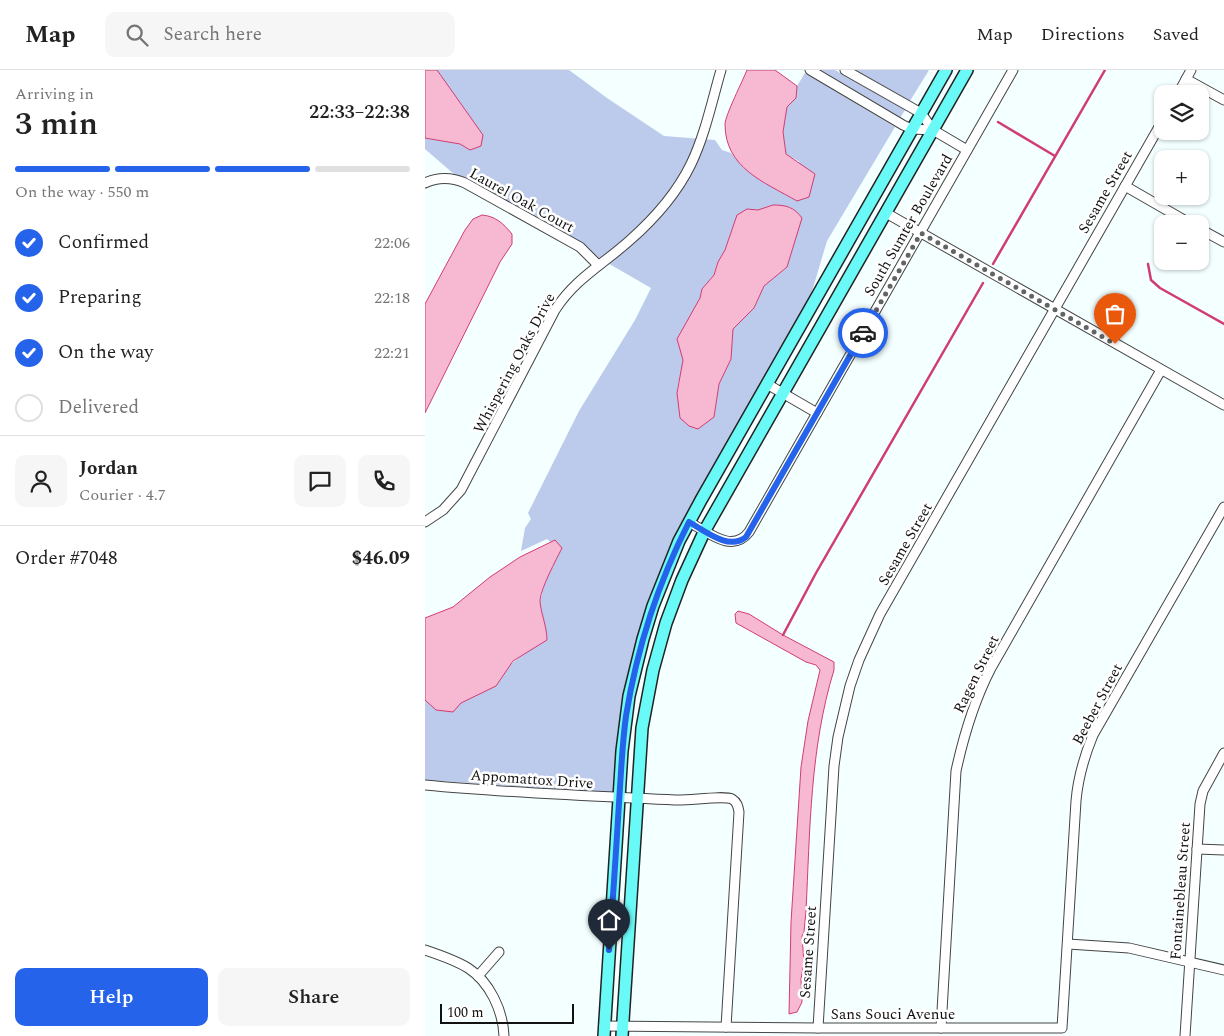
<!DOCTYPE html>
<html lang="en">
<head>
<meta charset="utf-8">
<style>
  :root { --surface:#fff; --page:#f6f6f6; --text:#222; --muted:#767676; --line:#e0e0e0; --accent:#2563eb }
  body { margin:0; font-family:Spectral,serif; background:var(--page); color:var(--text); height:100vh; display:flex; flex-direction:column; font-size:19px; white-space:nowrap }
  * { box-sizing:border-box; margin:0 }
  p { font-size:16px; color:var(--muted) }
  .icon { flex:none; width:28px; height:28px; fill:none; stroke:currentColor; stroke-width:2; stroke-linecap:round; stroke-linejoin:round }
  .map { position:relative; flex:1; overflow:hidden }
  .panel { display:flex; flex-direction:column; background:var(--surface); width:425px }
  .panel>* { flex:none }
  .fabs { position:absolute; left:729px; top:15px; display:grid; gap:10px }
  .fabs a { display:grid; place-items:center; width:55px; height:55px; border-radius:10px; background:var(--surface); box-shadow:0 1px 4px #0004; font-size:25px }
  .scale { position:absolute; left:15px; bottom:12px; width:134px; box-sizing:border-box; padding-left:5px; border:2px solid #111; border-top:0; font-size:14px; line-height:18px; white-space:nowrap; color:#111; -webkit-text-stroke:4px #fff; paint-order:stroke }
  .pin { position:absolute; display:grid; place-items:center; width:42px; height:42px; color:#fff; margin:-51px -21px; border-radius:50% 50% 50% 0; rotate:-45deg; box-shadow:0 0 5px #0007 }
  .pin .icon { rotate:45deg }
  .courier { position:absolute; display:grid; place-items:center; width:50px; height:50px; margin:-25px; border:4px solid #2563eb; border-radius:50%; background:#fff; color:#222; box-shadow:0 1px 6px #0007 }
  .headline em { font-style:normal; font-weight:600 }
  .headline div { display:flex; flex-direction:column-reverse }
  .headline { display:flex; align-items:center; justify-content:space-between; height:85px; padding:0 15px }
  h1 { font-size:32px; font-weight:600; line-height:38px }
  .bar { display:grid; grid-template-columns:repeat(4,1fr); gap:8px 5px; align-content:center; height:60px; padding:0 15px }
  .bar i { height:6px; border-radius:4px; background:var(--line) }
  .bar .on { background:var(--accent) }
  .bar p { grid-column:span 4 }
  .line { display:flex; align-items:center; gap:12px; padding:0 15px; border-top:1px solid var(--line) }
  .line div { flex:1 }
  .round { display:grid; place-items:center; flex:none; width:52px; height:52px; border-radius:10px; background:var(--page) }
  ol { padding:0 15px; list-style:none }
  li { display:flex; align-items:center; gap:15px; height:55px }
  li p { margin-inline-start:auto }
  li .icon { padding:5px; border-radius:50%; background:var(--accent); color:#fff; stroke-width:4 }
  li:last-child { color:var(--muted) }
  li i { width:28px; height:28px; border:2px solid var(--line); border-radius:50% }
  .button { display:flex; gap:10px; margin-top:auto; padding:10px 15px }
  .button a { flex:1; height:58px; border-radius:10px; background:var(--accent); color:#fff; font-size:20px; font-weight:600; line-height:58px; text-align:center }
  .button a+a { background:var(--page); color:var(--text) }
  header { display:flex; align-items:center; gap:30px; box-sizing:border-box; height:70px; padding:0 25px; background:var(--surface); border-bottom:1px solid var(--line) }
  header strong { font-size:24px }
  nav { display:flex; gap:28px; margin-inline-start:auto; font-size:18px }
  .search { width:350px; height:45px; background:var(--page); display:flex; align-items:center; gap:12px; box-sizing:border-box; padding:0 18px; border-radius:10px; color:var(--muted); font-size:19px }
  main { display:flex; flex:1; min-height:0 }
  .map>svg:first-child { display:block }
  .green { fill:#bccaeb; fill-rule:evenodd }
  .water { fill:#f7b8d1; stroke:#d03d75 }
  .lines { fill:none; stroke-linecap:round; stroke-linejoin:round }
  .stream { stroke:#d03d75; stroke-width:2.5 }
  .minor-casing { stroke:#444; stroke-width:11 }
  .major-casing { stroke:#222; stroke-width:14 }
  .minor { stroke:#fff; stroke-width:9 }
  .major { stroke:#69faf7; stroke-width:11 }
  .done { stroke:#606464; stroke-width:5; stroke-dasharray:0 9 }
  .route { stroke:#2563eb; stroke-width:6 }
  .labels { text-anchor:middle; stroke-width:5; stroke-linejoin:round; paint-order:stroke }
  .street-label { font-size:15px; fill:#111; stroke:#fff }
</style>
</head>
<body>
<header>
<strong>Map</strong>
<div class="search"><svg class="icon" aria-label="search" viewBox="0 0 24 24"><circle cx="10" cy="10" r="6"/><path d="M15 15l6 6"/></svg>Search here</div>
<nav><a>Map</a><a>Directions</a><a>Saved</a></nav>
</header>
<main>
<section class="panel">
<div class="headline"><div><h1>3 min</h1><p>Arriving in</p></div><em>22:33–22:38</em></div>
<div class="bar"><i class="on"></i><i class="on"></i><i class="on"></i><i></i><p>On the way · 550 m</p></div>
<ol>
<li><svg class="icon" aria-label="check" viewBox="0 0 24 24"><path d="M5 12l5 5 9-10"/></svg>Confirmed<p>22:06</p></li>
<li><svg class="icon" aria-label="check" viewBox="0 0 24 24"><path d="M5 12l5 5 9-10"/></svg>Preparing<p>22:18</p></li>
<li><svg class="icon" aria-label="check" viewBox="0 0 24 24"><path d="M5 12l5 5 9-10"/></svg>On the way<p>22:21</p></li>
<li><i></i>Delivered</li>
</ol>
<div class="line" style="height:90px"><a class="round"><svg class="icon" aria-label="person" viewBox="0 0 24 24"><circle cx="12" cy="8" r="4"/><path d="M4 21q1-7 8-7t8 7"/></svg></a><div><b>Jordan</b><p>Courier · 4.7</p></div><a class="round"><svg class="icon" aria-label="chat" viewBox="0 0 24 24"><path d="M4 5h16v11H9l-5 4z"/></svg></a><a class="round"><svg class="icon" aria-label="phone" viewBox="0 0 24 24"><path d="M5 4h4l2 5-3 2q2 4 5 5l2-3 5 2v4C11 20 4 13 5 4z"/></svg></a></div>
<div class="line" style="height:65px"><div>Order #7048</div><b>$46.09</b></div>
<div class="button"><a>Help</a><a>Share</a></div>
</section>
<div class="map">
<svg width="799" height="966" viewBox="0 0 799 966">
  <rect width="100%" height="100%" fill="#f4ffff"/>
  <g class="green">
    <path d="M0,0H144L182,28L239,66L290,70L297,80L306,83L320,99L375,92L361,84L358,62L362,36L371,28L372,16L380,3L470,57L402,171L385,228L224,534L190,723L0,710V627L85,595L114,571L112,544L129,475L122,469L96,481L100,458L106,449L103,443L154,341L210,250L226,218L30,105L0,79V68L23,72ZM348,135L362,197L339,216L329,238L307,259L306,289L294,314L289,347L255,348L252,323L253,314L277,219L289,205L293,192L300,180L310,151L328,140H333Z"/>
    <polygon points="395,0 410,0 480,40 475,48 472,47"/>
    <polygon points="431,0 504,0 485,31"/>
  </g>
  <g class="water">
    <polygon points="0,0 12,0 58,65 56,76 45,80 35,74 0,68"/>
    <path d="M322,0H350L372,16L371,28L362,37L358,62L361,84L390,104L384,127L372,131C339,112 300,98 300,54C300,46 318,10 322,0Z"/>
    <path d="M348,135C361,135 369,137 377,148L362,197L339,216L329,238L308,259L306,289L294,314L289,347L273,359L264,356L255,348L252,323L258,290L252,269L275,228L277,219L289,205L293,192L300,180L312,145L322,139L333,140Z"/>
    <path d="M57,145C70,146 78,153 87,164V174L75,192L0,343V234L40,160L48,149Z"/>
    <path d="M130,470L137,478C131,490 116,518 115,530C115,541 122,556 122,570L88,591L71,616L36,633L28,642L11,640L0,630V548L28,537L65,507L95,487Z"/>
    <path d="M313,541L324,544L358,565L409,592V600C385,678 385,760 381,841L379,862L377,866L379,893L376,909L377,932L372,942L364,944L366,852L376,697L383,651L395,600L391,595L381,592L311,553L310,544Z"/>
  </g>
  <g class="lines">
    <g class="stream">
      <polyline points="573,52 630,86"/>
      <polyline points="568,194 680,0"/>
      <polyline points="723,194 726,210 735,218 799,254"/>
      <polyline points="358,565 391,503 558,213"/>
    </g>
    <g class="minor-casing">
      <g id="minor">
        <polyline points="385,0 478,55 487,59 508,60 542,80"/>
        <polyline points="420,0 496,43 508,60"/>
        <polyline points="761,9 799,30"/>
        <polyline points="753,24 766,0"/>
        <path d="M0,113C13,107 26,107 40,113L155,177L173,195"/>
        <polyline points="700,116 766,154"/>
        <polyline points="461,143 799,335"/>
        <polyline points="775,159 799,172"/>
        <polyline points="342,314 392,343"/>
        <path d="M0,452L18,440L36,420L130,240C150,209 177,195 204,171C228,150 252,123 266,94C280,65 287,31 296,0"/>
        <path d="M264,452C283,462 307,484 324,462L588,0"/>
        <path d="M0,715C83,723 167,726 250,730C263,731 298,725 307,729C312,732 313,736 314,742L301,957"/>
        <polyline points="772,779 799,780"/>
        <polyline points="643,874 704,878 799,900"/>
        <path d="M0,880C15,885 30,890 43,898C65,912 78,941 79,966"/>
        <polyline points="53,906 74,882"/>
        <path d="M179,956L393,958H637L651,731C653,707 659,687 668,665L799,437"/>
        <polyline points="393,958 409,696 413,667 425,616 434,590 455,544 738,50"/>
        <path d="M516,958L531,701C539,664 549,631 566,598L736,300"/>
        <polyline points="760,966 775,734 778,721 799,683"/>
      </g>
    </g>
    <g class="major-casing">
      <g id="major">
        <polyline points="179,966 197,681 204,626 218,569 228,536 254,471 276,430 521,0"/>
        <polyline points="197,966 217,658 228,600 241,553 257,510 280,460 542,0"/>
      </g>
    </g>
    <use href="#minor" class="minor"/>
    <use href="#major" class="major"/>
  </g>
  <g class="lines">
    <polyline class="done" points="438,263 496,163 690,274"/>
    <path class="route" d="M184,880C188,831 191,782 194,733C196,704 197,675 201,646C212,578 233,513 264,452C280,461 304,481 321,467L438,263"/>
  </g>
  <g class="labels">
    <g class="street-label">
      <text transform="translate(680 122) rotate(-60)" y="5">Sesame Street</text>
      <text transform="translate(97 130) rotate(29)" y="5">Laurel Oak Court</text>
      <text transform="translate(483 155) rotate(-60)" y="5">South Sumter Boulevard</text>
      <text transform="translate(89 293) rotate(-62)" y="5">Whispering Oaks Drive</text>
      <text transform="translate(480 474) rotate(-60)" y="5">Sesame Street</text>
      <text transform="translate(551 604) rotate(-64)" y="5">Ragen Street</text>
      <text transform="translate(672 634) rotate(-62)" y="5">Beeber Street</text>
      <text transform="translate(107 709) rotate(4)" y="5">Appomattox Drive</text>
      <text transform="translate(755 821) rotate(-86)" y="5">Fontainebleau Street</text>
      <text transform="translate(383 882) rotate(-86)" y="5">Sesame Street</text>
      <text x="468" y="949">Sans Souci Avenue</text>
    </g>
  </g>
</svg>
<div class="fabs">
<a><svg class="icon" aria-label="layers" viewBox="0 0 24 24"><path d="M12 4l9 5-9 5-9-5zM3 14l9 5 9-5"/></svg></a>
<a>+</a>
<a>−</a>
</div>
<div class="scale">100 m</div>
<div class="pin" style="left:690px;top:274px;background:#ea580c"><svg class="icon" aria-label="bag" viewBox="0 0 24 24"><path d="M5 8h14l-1 12H6zM9 8a3 3 0 0 1 6 0"/></svg></div>
<div class="pin" style="left:184px;top:880px;background:#1f2937"><svg class="icon" aria-label="home" viewBox="0 0 24 24"><path d="M3 11l9-7 9 7M6 9v11h12V9"/></svg></div>
<div class="courier" style="left:438px;top:263px"><svg class="icon" aria-label="car" viewBox="0 0 24 24"><path d="M5 17H2v-5l4-1 3-4h7l3 4 3 1v5h-3M9 17h6M6 11h13"/><circle cx="7" cy="17" r="2"/><circle cx="17" cy="17" r="2"/></svg></div>
</div>
</main>
</body>
</html>
